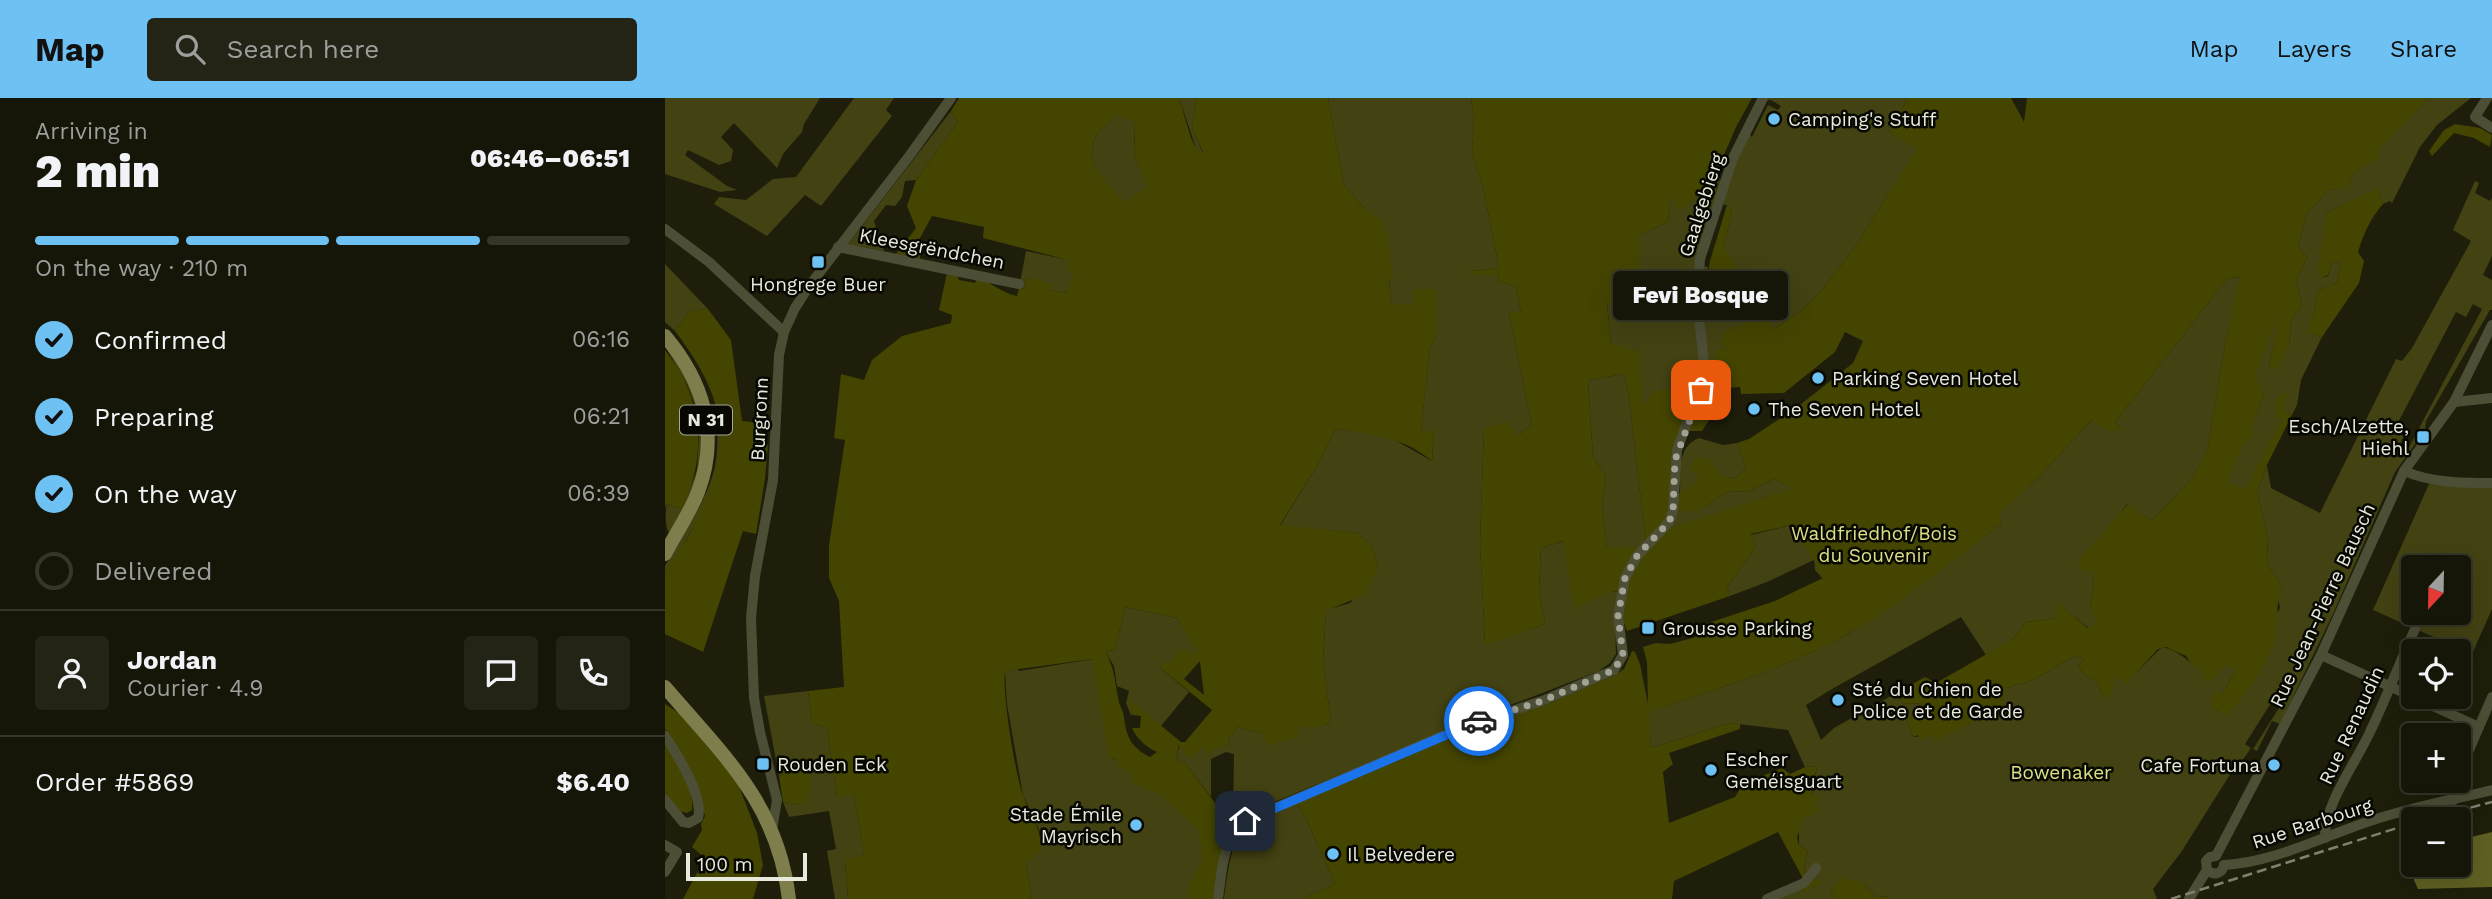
<!DOCTYPE html>
<html lang="en">
<head>
<meta charset="utf-8">
<style>
  :root { --surface:#161608; --page:#232316; --text:#f1f3f6; --muted:#9e9f9c; --line:#353529; --accent:#6ec2f3 }
  body { margin:0; font-family:"Work Sans",sans-serif; background:var(--page); color:var(--text); height:100vh; display:flex; flex-direction:column; font-size:26px; white-space:nowrap }
  * { box-sizing:border-box; margin:0 }
  p { font-size:23px; color:var(--muted) }
  .icon { flex:none; width:38px; height:38px; fill:none; stroke:currentColor; stroke-width:2; stroke-linecap:round; stroke-linejoin:round }
  .map { position:relative; flex:1; overflow:hidden }
  .drawer { display:flex; flex-direction:column; background:var(--surface); width:665px }
  .drawer>* { flex:none }
  .needle { width:46px; rotate:202deg }
  .fabs { position:absolute; left:1736px; top:457px; display:grid; gap:14px }
  .fabs a { display:grid; place-items:center; width:70px; height:70px; border-radius:7px; background:var(--surface); box-shadow:0 7px 28px #0002,0 0 0 2px var(--line); font-size:35px }
  .scale { position:absolute; left:21px; bottom:18px; width:121px; box-sizing:border-box; padding-left:7px; border:4px solid #e9eade; border-top:0; font-size:19px; line-height:24px; white-space:nowrap; color:#e9eade; -webkit-text-stroke:5px #070802; paint-order:stroke }
  .pin { position:absolute; display:grid; place-items:center; width:60px; height:60px; color:#fff; margin:-30px; border-radius:14px; box-shadow:0 4px 10px #0006 }
  .courier { position:absolute; display:grid; place-items:center; width:70px; height:70px; margin:-35px; border:5px solid #1a73e8; border-radius:50%; background:#fff; color:#222; box-shadow:0 2px 9px #0007 }
  .bubble { position:absolute; height:49px; border-radius:7px; background:var(--surface); box-shadow:0 7px 28px #0002,0 0 0 2px var(--line); font-size:23px; font-weight:800; line-height:49px; text-align:center }
  .overview em { font-style:normal; font-weight:800 }
  .overview div { display:flex; flex-direction:column-reverse }
  .overview { display:flex; align-items:center; justify-content:space-between; height:119px; padding:0 35px }
  h1 { font-size:46px; font-weight:800; line-height:52px }
  .bar { display:grid; grid-template-columns:repeat(4,1fr); gap:10px 7px; align-content:center; height:84px; padding:0 35px }
  .bar i { height:9px; border-radius:5px; background:var(--line) }
  .bar .selected { background:var(--accent) }
  .bar p { grid-column:span 4 }
  .line { display:flex; align-items:center; gap:18px; padding:0 35px; border-top:2px solid var(--line) }
  .line div { flex:1 }
  .round { display:grid; place-items:center; flex:none; width:74px; height:74px; border-radius:7px; background:var(--page) }
  ol { padding:0 35px; list-style:none }
  li { display:flex; align-items:center; gap:21px; height:77px }
  li p { margin-inline-start:auto }
  li .icon { padding:7px; border-radius:50%; background:var(--accent); color:#111; stroke-width:4 }
  li:last-child { color:var(--muted) }
  li i { width:38px; height:38px; border:4px solid var(--line); border-radius:50% }
  header { display:flex; align-items:center; gap:42px; box-sizing:border-box; height:98px; padding:0 35px; background:var(--accent); color:#111 }
  header strong { font-size:33px }
  nav { display:flex; gap:38px; margin-inline-start:auto; font-size:24px }
  .search { width:490px; height:63px; background:var(--page); display:flex; align-items:center; gap:18px; box-sizing:border-box; padding:0 24px; border-radius:7px; color:var(--muted); font-size:26px }
  main { display:flex; flex:1; min-height:0 }
  .map>svg:first-child { display:block }
  .green { fill:#424213; fill-rule:evenodd }
  .forest { fill:#444500; fill-rule:evenodd }
  .water { fill:#5f6022 }
  .lines { fill:none; stroke-linecap:round; stroke-linejoin:round }
  .minor { stroke:#4d4e36; stroke-width:10 }
  .primary { stroke:#7d7e4c; stroke-width:14 }
  .rail { stroke:#818171; stroke-width:2.5; stroke-dasharray:10 5; stroke-linecap:butt }
  .done { stroke:#a2a394; stroke-width:7; stroke-dasharray:0 12.6 }
  .route { stroke:#1a73e8; stroke-width:9 }
  .poi-dot { fill:#6ec2f3; stroke:#070802; stroke-width:2.5 }
  .labels { text-anchor:middle; stroke-width:5; stroke-linejoin:round; paint-order:stroke }
  .shield { fill:#070802; stroke:#a5a69c; stroke-width:2 }
  .shield-label { font-size:18px; font-weight:bold; fill:#e9eade }
  .poi-label { font-size:19px; fill:#e9eade; stroke:#070802; text-anchor:start }
  .street-label { font-size:19px; fill:#e9eade; stroke:#070802 }
  .park-label { font-size:19px; fill:#dde085; stroke:#070802 }
</style>
</head>
<body>
<header>
<strong>Map</strong>
<div class="search"><svg class="icon" aria-label="search" viewBox="0 0 24 24"><circle cx="10" cy="10" r="6"/><path d="M15 15l6 6"/></svg>Search here</div>
<nav><a>Map</a><a>Layers</a><a>Share</a></nav>
</header>
<main>
<section class="drawer">
<div class="overview"><div><h1>2 min</h1><p>Arriving in</p></div><em>06:46–06:51</em></div>
<div class="bar"><i class="selected"></i><i class="selected"></i><i class="selected"></i><i></i><p>On the way · 210 m</p></div>
<ol>
<li><svg class="icon" aria-label="check" viewBox="0 0 24 24"><path d="M5 12l5 5 9-10"/></svg>Confirmed<p>06:16</p></li>
<li><svg class="icon" aria-label="check" viewBox="0 0 24 24"><path d="M5 12l5 5 9-10"/></svg>Preparing<p>06:21</p></li>
<li><svg class="icon" aria-label="check" viewBox="0 0 24 24"><path d="M5 12l5 5 9-10"/></svg>On the way<p>06:39</p></li>
<li><i></i>Delivered</li>
</ol>
<div class="line" style="height:126px"><a class="round"><svg class="icon" aria-label="person" viewBox="0 0 24 24"><circle cx="12" cy="8" r="4"/><path d="M4 21q1-7 8-7t8 7"/></svg></a><div><b>Jordan</b><p>Courier · 4.9</p></div><a class="round"><svg class="icon" aria-label="chat" viewBox="0 0 24 24"><path d="M4 5h16v11H9l-5 4z"/></svg></a><a class="round"><svg class="icon" aria-label="phone" viewBox="0 0 24 24"><path d="M5 4h4l2 5-3 2q2 4 5 5l2-3 5 2v4C11 20 4 13 5 4z"/></svg></a></div>
<div class="line" style="height:91px"><div>Order #5869</div><b>$6.40</b></div>
</section>
<div class="map">
<svg width="1827" height="801" viewBox="0 0 1827 801">
  <rect width="100%" height="100%" fill="#1e1e0b"/>
  <g class="green">
    <polygon points="0,0 155,0 139,26 137,34 118,56 112,70 69,25 56,39 68,52 66,63 54,67 23,52 20,57 62,88 72,92 55,94 0,76"/>
    <polygon points="189,0 229,0 221,12 227,18 156,108 140,97 102,138 49,106 54,99 81,102 108,81 131,79"/>
    <polygon points="514,0 529,0 531,3 527,30 538,55 533,56"/>
    <polygon points="663,0 806,0 809,22 807,55 818,88 834,170 806,173 806,177 833,177 834,183 851,189 856,214 844,214 867,327 853,337 819,331 815,444 820,546 880,526 874,493 876,450 899,443 946,493 953,494 950,518 951,556 945,565 934,573 799,625 571,720 568,718 569,656 561,654 546,661 546,699 520,665 511,661 515,646 539,649 543,654 563,646 565,639 573,629 596,635 632,629 654,629 666,624 658,563 661,512 685,505 713,470 708,449 693,435 615,428 652,368 671,331 721,337 767,363 769,335 756,332 765,251 771,237 771,191 749,191 749,207 726,207 724,180 728,180 713,121 698,109 679,87"/>
    <path d="M1098,0H1243L1224,34L1253,50L1190,149L1153,197L1136,213L1109,231L1101,218L1047,269L1043,290L978,309L946,245L942,206L974,210V137L1003,124L1006,99L1011,102L1034,95L1044,117L1055,82L1059,84L1081,32L1087,39L1103,7L1113,12L1116,8L1106,2H1097ZM1053,105L1067,109L1059,150L1037,200L1043,169L1034,167Z"/>
    <path d="M1764,0H1806L1772,27L1755,49L1727,105L1725,103L1718,106L1713,91L1661,115L1657,180L1663,178L1666,165L1676,164L1672,185L1652,193C1653,207 1646,220 1643,234L1657,239L1636,282L1632,307L1627,317L1617,312L1610,320L1618,319L1581,391L1561,386L1599,297L1589,278L1616,209L1604,269L1624,247L1626,222L1637,207L1631,183L1642,159L1633,149L1642,115L1663,92L1683,89L1689,75L1710,62L1714,49Z"/>
    <polygon points="286,13 293,24 251,82 240,83 237,99 230,108 221,107 209,123 219,153 183,146"/>
    <path d="M451,16L470,24L469,57L484,89L459,105C444,88 420,67 429,42C432,33 445,24 451,16Z"/>
    <path d="M1810,83L1814,85L1810,95L1825,103L1827,100V158L1818,177L1827,182V212H1825L1761,323L1760,332L1730,374L1668,516L1615,626L1607,623L1592,653L1588,651L1619,602L1611,597L1580,646L1586,650L1577,663L1574,662L1517,753L1488,791L1492,801H1221L1223,798L1212,799L1197,784L1166,792L1169,801H1110L1145,785L1139,771L1143,753L1134,747V730L1147,698L1152,668L1140,669L1123,632L1065,625L986,650L983,614C1053,590 1127,569 1191,531L1158,481L1150,472L1149,462L1102,484L1065,498L1062,489L1091,449L1086,437L1126,427L1282,466L1336,426L1333,416L1371,382L1427,322L1457,331L1450,324L1563,180L1576,179L1561,240L1542,354L1527,380L1487,423L1462,406L1415,471L1428,474L1429,486L1425,507L1433,525L1424,530L1393,506L1391,508L1393,520L1361,524L1348,541L1321,557L1296,519L1167,591L1141,607L1156,642L1169,630L1233,594L1238,606L1257,605L1258,612L1255,619H1241L1248,639L1268,637L1270,642L1341,590L1366,583L1409,558L1419,562L1413,568L1421,578L1431,583L1438,598L1451,576L1461,585L1497,549C1514,552 1523,564 1537,573L1563,567L1571,572L1557,596L1551,614L1615,510L1612,497L1617,487L1603,468L1602,436L1592,394L1602,367L1606,390L1655,415L1731,261L1737,263L1747,250L1806,143L1788,132ZM1808,206L1817,211L1742,353L1734,349L1739,338L1729,332L1791,214L1801,219Z"/>
    <polygon points="361,153 404,162 410,174 403,195 386,192 361,179 359,191 354,190"/>
    <polygon points="0,166 43,211 25,213 10,233 0,224"/>
    <path d="M0,248C35,285 46,350 27,397C22,410 12,423 4,435C0,427 0,415 2,406L17,411L32,372L34,335L29,305L22,287Z"/>
    <polygon points="959,276 964,298 981,447 979,450 942,450 937,409 941,378 928,359 923,282"/>
    <path d="M53,316C69,366 25,436 0,477V468C17,439 38,409 48,376C54,357 52,336 53,316Z"/>
    <path d="M1034,340L1058,347L1072,345L1081,370L1070,381C1045,374 1035,381 1015,396C1016,375 1011,349 1034,340Z"/>
    <polygon points="1109,381 1129,390 998,433 1008,413 1034,413 1063,393 1082,394"/>
    <path d="M1764,386L1827,389V511L1807,556L1708,512ZM1748,469H1794V514H1748Z"/>
    <polygon points="460,509 512,520 532,552 527,557 494,569 524,594 496,628 466,604 465,606 468,617 466,617 461,605 464,593 452,588 449,568 441,555 444,552 450,553"/>
    <polygon points="428,561 445,660 481,668 559,732 549,801 367,801 361,765 376,736 358,697 342,606 340,573 352,571 354,573"/>
    <polygon points="143,593 147,625 162,630 172,698 189,696 199,757 180,762 183,801 170,801 162,753 171,751 164,713 124,719 118,704 136,707 139,668 114,678 99,598"/>
    <path d="M631,706L640,718L670,786L637,801H559C568,734 569,734 631,706Z"/>
  </g>
  <g class="forest">
    <path d="M294,0H514L526,40L534,56L538,54L527,30L531,3L529,0H663L679,87L698,109L713,120H716L723,139L728,180L724,181L726,206L749,207V191H771V237L765,251L756,332L769,334L767,363C738,339 708,336 671,331L652,368L615,427L693,435L708,449L713,470L701,496L661,513L658,563L666,624L654,629H633L634,639L603,647L596,635L573,629L565,639L563,646L542,655L539,649L523,660L514,647L511,661L520,665L565,725L559,732L549,801H523L522,794L537,761L534,733L496,697L466,684V674L455,670L451,661L444,660L427,561L340,573C337,594 350,676 358,697C366,721 376,726 376,753L361,765L367,801H183L180,761L199,757L189,697L172,698L162,630L147,625L143,593L179,589L174,503L164,480V447L180,342L169,340L176,276L199,282L207,262L237,238L286,225L287,217L274,212L282,175L292,177L294,182L310,185L312,180C327,184 336,195 352,198L354,190L359,191L361,179L387,186V192L402,195L409,174L402,172L403,162L318,140L319,129L267,118L255,140V161L231,156L251,130L242,108L251,82L293,24L286,13ZM451,17L470,24L469,57L483,89L459,104C444,87 420,67 429,42C432,33 445,24 451,17ZM460,509L512,520L531,552L527,557L522,551L515,552L505,564L498,565L494,569L547,612L520,644H516L466,603L464,606L468,617L476,618L475,630H467C472,641 481,649 492,654L485,659C467,650 461,639 459,619C459,614 455,609 454,604C450,586 450,571 441,555L445,552L450,553ZM534,564H535L539,597L519,581Z"/>
    <path d="M806,0H1087L1071,29L1049,80L1055,82L1044,117L1033,113V96L1018,110L1010,111V102L1006,100L1003,124L974,137V210L942,207L946,245L974,254L978,308L989,293L1043,290L1053,251L1063,252L1055,246L1060,233L1102,218L1109,231L1136,213L1153,197L1190,149L1252,51L1224,34L1243,0H1346L1359,24L1362,0H1764L1715,49L1711,62L1689,75L1683,90L1663,92L1642,115L1633,149L1642,159L1631,183L1637,207L1626,222L1624,247L1612,272L1604,269L1614,215L1590,278L1599,297L1587,326L1589,338L1578,347L1562,385L1581,390L1617,320H1609L1613,300L1618,295L1623,297L1617,311L1627,317L1602,367L1592,394L1602,436L1603,468L1617,487C1611,500 1613,523 1610,540C1605,565 1578,599 1562,618L1547,610L1545,602L1551,593L1557,596L1571,572L1562,567L1543,585L1538,579L1537,573L1526,566L1521,558L1501,549L1493,551L1461,586L1451,577L1445,600L1438,598L1431,583L1421,578L1413,568L1419,562L1409,558L1366,583L1341,590L1338,609L1270,643L1268,637L1255,642L1253,637L1248,639L1241,619H1255L1258,612L1257,605L1238,606L1233,594L1260,579L1271,585L1348,541L1361,524L1392,520L1390,507L1394,506L1423,530L1432,525L1425,507L1429,486L1428,474L1415,472L1414,462L1463,406L1487,423L1527,380L1542,353L1561,240L1575,179L1563,180L1450,324L1458,332L1442,333L1427,322L1371,382L1334,416L1336,426C1285,464 1235,507 1179,538C1118,572 1049,591 984,614L986,650L1065,625L1075,626V631L1004,655L1008,666L998,674L1004,725L1070,699L1078,686L1117,670L1125,676L1140,669L1152,668L1147,697L1154,698L1151,705L1154,713L1138,720L1132,740L1134,747L1143,753L1139,771L1144,784L1154,780L1157,785L1141,793L1138,792L1141,786L1113,734L1009,783L1007,801H637L670,786L640,718L631,706L809,630L880,607L950,577L959,571L967,553L970,554L975,566L983,606L982,564L978,549L991,545L1005,546L1031,539L1028,530L1110,503L1158,480L1149,462L1126,427L1086,436L1091,449L1062,489L1065,498L962,533L957,519L956,494L946,493L909,511L898,443L876,450L874,493L880,526L820,547L815,444L819,330L843,324L853,337L867,327L844,214H856L851,189L834,183L833,177H806L805,173L834,170L818,88L807,55L809,22ZM1180,234L1198,243L1188,265L1131,310L1084,341L1072,345L1081,370L1070,381L1055,377L1045,361L1031,360L1026,369L1034,382L1009,399L1020,333H1037L1065,290L1075,289L1076,296L1119,295L1170,254ZM959,276L964,298L981,447L979,449L942,450L937,409L941,378L928,359L923,282ZM1109,381L1128,390L999,432L1008,413H1034L1063,393L1082,394Z"/>
    <polygon points="1790,26 1815,30 1827,37 1825,49 1809,40 1789,35 1767,58 1764,53 1779,32"/>
    <path d="M1713,90L1718,106C1705,121 1699,135 1693,154L1699,163L1694,185L1657,239L1642,234C1646,220 1653,207 1652,193L1672,185L1676,164L1666,165L1663,177L1657,180L1653,175L1661,115Z"/>
    <polygon points="1062,107 1067,109 1059,151 1099,214 1050,215 1037,200 1037,181 1042,181 1045,163"/>
    <path d="M43,211L66,242L77,323L97,325L96,345L103,346L100,381L91,436L78,433L38,554L0,536C0,522 0,489 0,477C5,463 18,449 25,435C66,351 68,310 10,233L25,213Z"/>
    <path d="M0,252C38,299 43,357 17,411L2,406L0,410Z"/>
    <polygon points="0,606 14,615 72,683 92,735 98,767 88,801 18,801 40,760 27,749 37,732 36,726 40,718 32,690 15,654 0,631"/>
    <path d="M0,646C12,664 30,690 27,712L22,715L14,713L0,698Z"/>
    <polygon points="139,668 145,682 143,703 136,707 118,704 114,678"/>
    <polygon points="1175,780 1197,784 1212,799 1224,798 1221,801 1169,801 1166,792"/>
  </g>
  <polygon class="water" points="1827,734 1827,789 1753,791 1749,782 1749,767 1794,766 1794,742"/>
  <g class="lines">
    <g class="minor">
      <polyline points="1822,0 1810,19 1827,30"/>
      <polyline points="0,131 44,164 119,234"/>
      <polyline points="173,149 354,186"/>
      <polyline points="1789,304 1827,300"/>
      <path d="M1739,373C1767,385 1797,385 1827,385"/>
      <polyline points="1656,557 1814,629"/>
      <path d="M0,638C12,656 39,699 33,720L24,725L18,724L0,702"/>
      <polyline points="1794,675 1827,599"/>
      <polyline points="1789,702 1791,682"/>
      <polyline points="107,732 112,702 95,634 89,600 86,520 90,478 108,382 114,257 119,234 130,210 145,187 245,57 286,0"/>
      <path d="M1660,740C1659,707 1690,666 1704,636C1721,601 1734,566 1750,531"/>
      <polyline points="0,747 12,754 0,774"/>
      <path d="M1559,767C1609,764 1655,740 1702,724C1742,710 1786,702 1827,692"/>
      <path d="M1542,772C1549,778 1557,776 1559,767"/>
      <path d="M553,801C557,772 557,743 580,723L800,628L877,603L949,572L958,557L953,518L960,480L972,458L1004,424L1008,413L1012,352L1039,278V265L1032,203L1035,161L1068,60L1098,0"/>
      <polyline points="1102,801 1139,785 1151,770"/>
      <polyline points="1524,801 1542,772 1541,763 1545,759 1551,758 1656,557 1739,373 1789,304 1827,227"/>
    </g>
    <g class="primary">
      <path d="M0,238C38,283 55,336 33,394C25,415 11,435 0,456"/>
      <path d="M0,589C59,658 113,706 124,801"/>
    </g>
    <g class="rail">
      <polyline points="1762,721 1827,704"/>
      <polyline points="1506,801 1748,725"/>
    </g>
  </g>
  <g class="lines">
    <polyline class="done" points="814,623 877,603 949,572 958,557 953,518 960,480 972,458 1004,424 1008,413 1010,362 1036,292"/>
    <polyline class="route" points="580,723 814,623"/>
  </g>
  <g class="poi-dot">
    <circle cx="1109" cy="21" r="7"/>
    <rect x="146" y="157" width="14" height="14" rx="3.5"/>
    <circle cx="1153" cy="280" r="7"/>
    <circle cx="1089" cy="311" r="7"/>
    <rect x="1751" y="332" width="14" height="14" rx="3.5"/>
    <rect x="976" y="523" width="14" height="14" rx="3.5"/>
    <circle cx="1173" cy="602" r="7"/>
    <rect x="91" y="659" width="14" height="14" rx="3.5"/>
    <circle cx="1609" cy="667" r="7"/>
    <circle cx="1046" cy="672" r="7"/>
    <circle cx="471" cy="727" r="7"/>
    <circle cx="668" cy="756" r="7"/>
  </g>
  <g class="labels">
    <rect class="shield" x="15" y="307.5" width="52" height="29" rx="5"/>
    <g class="shield-label">
      <text x="41" y="328">N 31</text>
    </g>
    <g class="poi-label">
      <text x="1123" y="28">Camping's Stuff</text>
      <text x="153" y="193" text-anchor="middle">Hongrege Buer</text>
      <text x="1167" y="287">Parking Seven Hotel</text>
      <text x="1103" y="318">The Seven Hotel</text>
      <text x="1744" y="335" text-anchor="end">Esch/Alzette,<tspan x="1744" dy="22">Hiehl</tspan></text>
      <text x="997" y="537">Grousse Parking</text>
      <text x="1187" y="598">Sté du Chien de<tspan x="1187" dy="22">Police et de Garde</tspan></text>
      <text x="1060" y="668">Escher<tspan x="1060" dy="22">Geméisguart</tspan></text>
      <text x="112" y="673">Rouden Eck</text>
      <text x="1595" y="674" text-anchor="end">Cafe Fortuna</text>
      <text x="457" y="723" text-anchor="end">Stade Émile<tspan x="457" dy="22">Mayrisch</tspan></text>
      <text x="682" y="763">Il Belvedere</text>
    </g>
    <g class="street-label">
      <text transform="translate(1036 107) rotate(-72)" y="7">Gaalgebierg</text>
      <text transform="translate(267 150) rotate(11)" y="7">Kleesgrëndchen</text>
      <text transform="translate(94 321) rotate(-87)" y="7">Burgronn</text>
      <text transform="translate(1657 507) rotate(-65)" y="7">Rue Jean-Pierre Bausch</text>
      <text transform="translate(1686 627) rotate(-65)" y="7">Rue Renaudin</text>
      <text transform="translate(1647 725) rotate(-18)" y="7">Rue Barbourg</text>
    </g>
    <g class="park-label">
      <text x="1209" y="442">Waldfriedhof/Bois<tspan x="1209" dy="22">du Souvenir</tspan></text>
      <text x="1396" y="681">Bowenaker</text>
    </g>
  </g>
</svg>
<div class="fabs">
<a><svg class="needle" viewBox="-14 -14 28 28"><path d="M0-13l5 13h-10z" fill="#e53935"/><path d="M0 13l5-13h-10z" fill="#9e9f9c"/></svg></a>
<a><svg class="icon" aria-label="locate" viewBox="0 0 24 24"><circle cx="12" cy="12" r="6"/><path d="M12 2v4M12 18v4M2 12h4M18 12h4"/></svg></a>
<a>+</a>
<a>−</a>
</div>
<div class="scale">100 m</div>
<div class="pin" style="left:1036px;top:292px;background:#ea580c"><svg class="icon" aria-label="bag" viewBox="0 0 24 24"><path d="M5 8h14l-1 12H6zM9 8a3 3 0 0 1 6 0"/></svg></div>
<div class="pin" style="left:580px;top:723px;background:#1f2937"><svg class="icon" aria-label="home" viewBox="0 0 24 24"><path d="M3 11l9-7 9 7M6 9v11h12V9"/></svg></div>
<div class="courier" style="left:814px;top:623px"><svg class="icon" aria-label="car" viewBox="0 0 24 24"><path d="M5 17H2v-5l4-1 3-4h7l3 4 3 1v5h-3M9 17h6M6 11h13"/><circle cx="7" cy="17" r="2"/><circle cx="17" cy="17" r="2"/></svg></div>
<div class="bubble" style="left:948px;top:173px;width:175px">Fevi Bosque</div>
</div>
</main>
</body>
</html>
